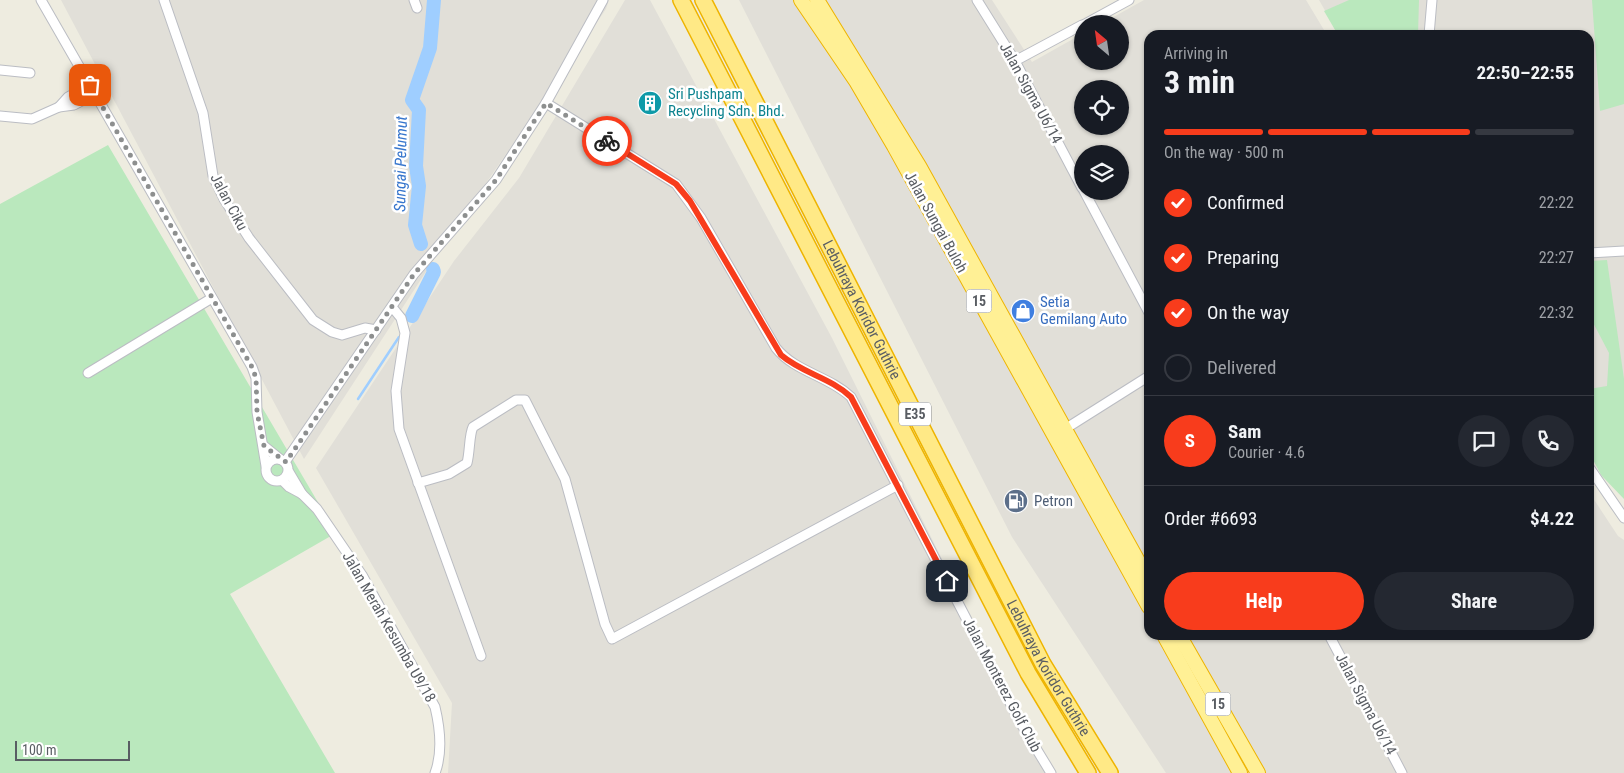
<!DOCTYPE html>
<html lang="en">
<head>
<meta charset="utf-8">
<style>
  :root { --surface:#171b24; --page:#242831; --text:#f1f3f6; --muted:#9ea1a6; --line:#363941; --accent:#f83c1c }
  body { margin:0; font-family:"Roboto Condensed",sans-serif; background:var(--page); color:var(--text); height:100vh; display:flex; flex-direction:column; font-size:19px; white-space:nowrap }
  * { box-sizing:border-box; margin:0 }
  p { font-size:16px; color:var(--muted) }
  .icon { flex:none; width:28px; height:28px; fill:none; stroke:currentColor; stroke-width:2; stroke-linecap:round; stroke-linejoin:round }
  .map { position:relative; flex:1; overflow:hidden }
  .details { position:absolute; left:1144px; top:30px; width:450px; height:610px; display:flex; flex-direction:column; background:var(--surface); border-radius:15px; box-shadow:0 1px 4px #0004 }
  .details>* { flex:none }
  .needle { width:32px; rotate:331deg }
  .fabs { position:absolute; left:1074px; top:15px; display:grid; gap:10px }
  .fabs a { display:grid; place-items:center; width:55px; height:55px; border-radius:50%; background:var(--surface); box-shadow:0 1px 4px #0004; font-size:25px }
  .scale { position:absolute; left:15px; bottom:12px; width:115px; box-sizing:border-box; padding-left:5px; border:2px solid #595d63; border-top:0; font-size:14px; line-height:18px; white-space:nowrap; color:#595d63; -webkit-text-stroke:4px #fff; paint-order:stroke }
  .pin { position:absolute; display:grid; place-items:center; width:42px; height:42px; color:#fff; margin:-21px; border-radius:10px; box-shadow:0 2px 8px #0006 }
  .courier { position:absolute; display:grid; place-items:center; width:50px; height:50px; margin:-25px; border:4px solid #f83c1c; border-radius:50%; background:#fff; color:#222; box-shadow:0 1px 6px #0007 }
  .headline em { font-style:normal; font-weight:700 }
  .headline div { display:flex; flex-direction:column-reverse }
  .headline { display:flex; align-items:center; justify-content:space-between; height:85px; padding:0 20px }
  h1 { font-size:32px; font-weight:700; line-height:38px }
  .bar { display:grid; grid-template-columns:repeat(4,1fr); gap:8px 5px; align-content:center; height:60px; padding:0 20px }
  .bar i { height:6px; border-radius:4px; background:var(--line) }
  .bar .selected { background:var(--accent) }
  .bar p { grid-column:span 4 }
  .line { display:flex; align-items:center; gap:12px; padding:0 20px; border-top:1px solid var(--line) }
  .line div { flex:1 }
  .round { display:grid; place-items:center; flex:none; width:52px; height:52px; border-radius:26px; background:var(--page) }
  ol { padding:0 20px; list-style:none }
  li { display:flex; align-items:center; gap:15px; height:55px }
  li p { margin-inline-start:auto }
  li .icon { padding:5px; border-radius:50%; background:var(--accent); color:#fff; stroke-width:4 }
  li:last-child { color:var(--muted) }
  li i { width:28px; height:28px; border:2px solid var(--line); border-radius:50% }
  .button { display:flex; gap:10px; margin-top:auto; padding:10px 20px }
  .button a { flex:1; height:58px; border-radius:30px; background:var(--accent); color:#fff; font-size:20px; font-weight:700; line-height:58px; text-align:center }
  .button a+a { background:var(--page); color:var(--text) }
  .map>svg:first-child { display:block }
  .industrial { fill:#e1dfd8; fill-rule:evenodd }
  .green { fill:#bae8bd }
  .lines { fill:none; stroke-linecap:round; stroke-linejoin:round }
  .stream { stroke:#9fceff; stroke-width:2.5 }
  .river { stroke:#9fceff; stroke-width:14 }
  .minor-casing { stroke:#bbbdc3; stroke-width:11 }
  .trunk-casing { stroke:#eeb400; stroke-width:16 }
  .motorway-casing { stroke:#eeb400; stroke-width:18 }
  .minor { stroke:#fff; stroke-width:9 }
  .trunk { stroke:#fff095; stroke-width:14 }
  .motorway { stroke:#ffe986; stroke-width:15 }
  .done { stroke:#8d8f8f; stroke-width:5; stroke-dasharray:0 9 }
  .route { stroke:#f83c1c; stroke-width:6 }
  .labels { text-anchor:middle; stroke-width:5; stroke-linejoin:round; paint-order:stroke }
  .shield { fill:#fff; stroke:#8b8e92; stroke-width:1 }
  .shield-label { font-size:14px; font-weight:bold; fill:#595d63 }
  .street-label { font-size:15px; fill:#595d63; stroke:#fff }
  .culture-label { font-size:15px; fill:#0d838f; stroke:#fff; text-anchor:start }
  .shop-label { font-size:15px; fill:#366cbe; stroke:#fff; text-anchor:start }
  .service-label { font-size:15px; fill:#4e5e75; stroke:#fff; text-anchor:start }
  .water-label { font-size:16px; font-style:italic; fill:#3776cd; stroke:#fff }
</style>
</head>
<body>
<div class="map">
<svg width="1624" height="773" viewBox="0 0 1624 773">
  <rect width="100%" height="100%" fill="#eeece0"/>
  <g class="industrial">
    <polygon points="61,0 609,0 606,9 442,247 304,459"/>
    <polygon points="625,0 650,0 832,338 1031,738 1054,773 448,773 452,703 316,468 454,261 519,178"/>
    <path d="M739,0H992L1032,62L1082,34V61H1120V24H1101L1144,0H1306L1327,35H1149V635H1589V492L1618,536L1624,540V773H1166L1012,537ZM1082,89H1120V126H1082ZM1082,154H1120V191H1082Z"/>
    <polygon points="1319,0 1624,0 1624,490 1589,446 1589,35 1339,35"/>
  </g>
  <g class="green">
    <polygon points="1349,0 1419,0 1418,35 1338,35 1324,11"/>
    <polygon points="1592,0 1624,0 1624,104 1600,111"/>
    <polygon points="108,145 336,533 230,594 335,773 0,773 0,204"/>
    <polygon points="1607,260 1624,379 1624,499 1601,475 1589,452 1589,389 1607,386 1609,353 1589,315 1589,261"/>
  </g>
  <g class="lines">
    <polyline class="stream" points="358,399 399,337"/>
    <g class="river">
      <polyline points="421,244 415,225 419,186 416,166 419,110 412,100 430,48 434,0"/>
      <polyline points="412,316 434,272 433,269"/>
    </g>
    <g class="minor-casing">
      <g id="minor">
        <polyline points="41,0 252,367 256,378 257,412 266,466"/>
        <polyline points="164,0 203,113 213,176 224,199 249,238 313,320 332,332 342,335 365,328 376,330"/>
        <polyline points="414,0 417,8"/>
        <polyline points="977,0 1015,61 1082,188"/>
        <polyline points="1085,24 1129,0"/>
        <polyline points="1429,35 1432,0"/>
        <polyline points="1015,61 1082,25"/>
        <polyline points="0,70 30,73"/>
        <path d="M546,103L676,184L701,218L776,348C795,372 829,376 851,397L1020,722L1051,773"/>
        <polyline points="59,107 68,97 90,85"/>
        <polyline points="0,116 32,119 59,107 74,105 95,94"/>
        <polyline points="1084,191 1149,313"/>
        <polyline points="1589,253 1624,251"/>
        <polyline points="392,307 401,318 405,333 396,391 399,429 481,656"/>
        <polyline points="88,373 212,298"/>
        <polyline points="1065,429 1149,376"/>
        <polyline points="264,446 280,459"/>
        <circle cx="277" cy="470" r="11"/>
        <polyline points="285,462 414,274 496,180 546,103 603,0"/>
        <polyline points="1589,467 1624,518"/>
        <path d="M289,472L302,494L317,509L362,575L435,707C440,728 443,752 435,773"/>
        <polyline points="283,481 289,487 302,494"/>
        <path d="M418,483L449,474L467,463C470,452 469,435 473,427L516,400H525L565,479L605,624L612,639L898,485"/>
        <polyline points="1329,635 1402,773"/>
      </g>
    </g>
    <g class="trunk-casing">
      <g id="trunk">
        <polyline points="801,0 856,81 894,146 1149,607"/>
        <polyline points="817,0 919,166 1149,581"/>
        <polyline points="1164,635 1240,773"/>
        <polyline points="1179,635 1258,773"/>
      </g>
    </g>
    <g class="motorway-casing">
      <g id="motorway">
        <polyline points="681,0 1028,673 1088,773"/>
        <path id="s1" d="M703,0L1043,664L1110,773"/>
      </g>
    </g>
    <use href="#minor" class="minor"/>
    <use href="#trunk" class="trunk"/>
    <use href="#motorway" class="motorway"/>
  </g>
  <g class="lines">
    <polyline class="done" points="90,85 252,367 256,378 257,412 264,446 286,462 414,274 496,180 546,103 607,141"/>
    <path class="route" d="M607,141L676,184L690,201L781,355C802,373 831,378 851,397L947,581"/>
  </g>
  <defs>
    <g id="building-disc" transform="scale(1.25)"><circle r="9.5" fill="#0f9aa8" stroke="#fff"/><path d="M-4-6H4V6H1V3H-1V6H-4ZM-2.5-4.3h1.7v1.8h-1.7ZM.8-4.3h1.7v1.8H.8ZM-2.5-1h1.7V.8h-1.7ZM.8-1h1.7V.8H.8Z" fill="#fff"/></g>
    <g id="shop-disc" transform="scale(1.25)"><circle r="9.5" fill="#3f7fe0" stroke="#fff"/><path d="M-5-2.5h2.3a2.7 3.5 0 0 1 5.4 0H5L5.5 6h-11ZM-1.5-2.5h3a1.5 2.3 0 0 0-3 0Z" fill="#fff"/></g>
    <g id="fuel-disc" transform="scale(1.25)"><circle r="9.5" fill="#5c6f8a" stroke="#fff"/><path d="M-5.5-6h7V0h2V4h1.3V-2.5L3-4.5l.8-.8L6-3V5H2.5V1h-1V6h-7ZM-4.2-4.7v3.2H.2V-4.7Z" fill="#fff"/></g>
  </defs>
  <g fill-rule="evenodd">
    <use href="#building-disc" x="650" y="103"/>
    <use href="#shop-disc" x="1023" y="311"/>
    <use href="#fuel-disc" x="1016" y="501"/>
  </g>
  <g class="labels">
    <g class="shield">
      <rect x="966.5" y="289.5" width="25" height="23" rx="4"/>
      <rect x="899" y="402.5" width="32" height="23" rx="4"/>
      <rect x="1205.5" y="692.5" width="25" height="23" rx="4"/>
    </g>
    <g class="shield-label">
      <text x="979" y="306">15</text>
      <text x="915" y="419">E35</text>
      <text x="1218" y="709">15</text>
    </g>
    <g class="street-label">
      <text transform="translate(1031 93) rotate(61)" y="5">Jalan Sigma U6/14</text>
      <text transform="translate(229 202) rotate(62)" y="5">Jalan Ciku</text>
      <text transform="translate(936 222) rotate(61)" y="5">Jalan Sungai Buloh</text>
      <text dy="5" stroke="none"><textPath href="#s1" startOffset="348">Lebuhraya Koridor Guthrie</textPath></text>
      <text transform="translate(389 627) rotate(60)" y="5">Jalan Merah Kesumba U9/18</text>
      <text dy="5" stroke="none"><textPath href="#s1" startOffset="752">Lebuhraya Koridor Guthrie</textPath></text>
      <text transform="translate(1002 685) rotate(62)" y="5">Jalan Monterez Golf Club</text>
      <text transform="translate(1366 704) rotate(62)" y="5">Jalan Sigma U6/14</text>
    </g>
    <g class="culture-label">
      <text x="668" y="99">Sri Pushpam<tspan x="668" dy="17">Recycling Sdn. Bhd.</tspan></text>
    </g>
    <g class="shop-label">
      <text x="1040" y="307">Setia<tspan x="1040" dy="17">Gemilang Auto</tspan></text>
    </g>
    <g class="service-label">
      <text x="1034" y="506">Petron</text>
    </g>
    <g class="water-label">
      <text transform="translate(400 164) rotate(-89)" y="6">Sungai Pelumut</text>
    </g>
  </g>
</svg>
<div class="fabs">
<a><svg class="needle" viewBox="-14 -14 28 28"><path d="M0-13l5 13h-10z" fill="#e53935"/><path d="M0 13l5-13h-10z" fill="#9ea1a6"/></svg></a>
<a><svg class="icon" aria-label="locate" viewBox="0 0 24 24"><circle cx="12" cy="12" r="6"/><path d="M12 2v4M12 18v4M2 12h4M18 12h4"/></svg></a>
<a><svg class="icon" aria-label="layers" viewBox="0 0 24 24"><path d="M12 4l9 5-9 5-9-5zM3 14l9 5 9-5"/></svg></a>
</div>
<div class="scale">100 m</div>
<div class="pin" style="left:90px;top:85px;background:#ea580c"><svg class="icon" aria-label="bag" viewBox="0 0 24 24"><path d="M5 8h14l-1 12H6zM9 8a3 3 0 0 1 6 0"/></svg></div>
<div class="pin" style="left:947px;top:581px;background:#1f2937"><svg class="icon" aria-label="home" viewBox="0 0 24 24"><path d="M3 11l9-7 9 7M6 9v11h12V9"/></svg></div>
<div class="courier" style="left:607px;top:141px"><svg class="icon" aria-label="bike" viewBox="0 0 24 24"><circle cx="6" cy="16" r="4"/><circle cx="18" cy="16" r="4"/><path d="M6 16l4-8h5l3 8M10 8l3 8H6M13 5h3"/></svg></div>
<section class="details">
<div class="headline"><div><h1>3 min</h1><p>Arriving in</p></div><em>22:50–22:55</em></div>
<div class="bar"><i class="selected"></i><i class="selected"></i><i class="selected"></i><i></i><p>On the way · 500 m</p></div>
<ol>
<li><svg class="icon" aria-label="check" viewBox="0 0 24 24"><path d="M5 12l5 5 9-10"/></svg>Confirmed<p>22:22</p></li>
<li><svg class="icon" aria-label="check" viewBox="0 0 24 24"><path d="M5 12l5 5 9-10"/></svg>Preparing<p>22:27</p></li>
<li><svg class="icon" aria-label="check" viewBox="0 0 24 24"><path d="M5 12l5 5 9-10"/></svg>On the way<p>22:32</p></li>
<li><i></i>Delivered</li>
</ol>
<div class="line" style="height:90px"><b class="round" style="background:var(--accent);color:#fff">S</b><div><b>Sam</b><p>Courier · 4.6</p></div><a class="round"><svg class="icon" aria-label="chat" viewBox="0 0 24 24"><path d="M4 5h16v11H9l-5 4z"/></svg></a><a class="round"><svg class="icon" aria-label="phone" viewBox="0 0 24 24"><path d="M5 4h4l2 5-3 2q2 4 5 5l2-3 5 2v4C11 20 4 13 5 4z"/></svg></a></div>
<div class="line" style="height:65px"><div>Order #6693</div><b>$4.22</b></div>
<div class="button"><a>Help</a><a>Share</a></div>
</section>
</div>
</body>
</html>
